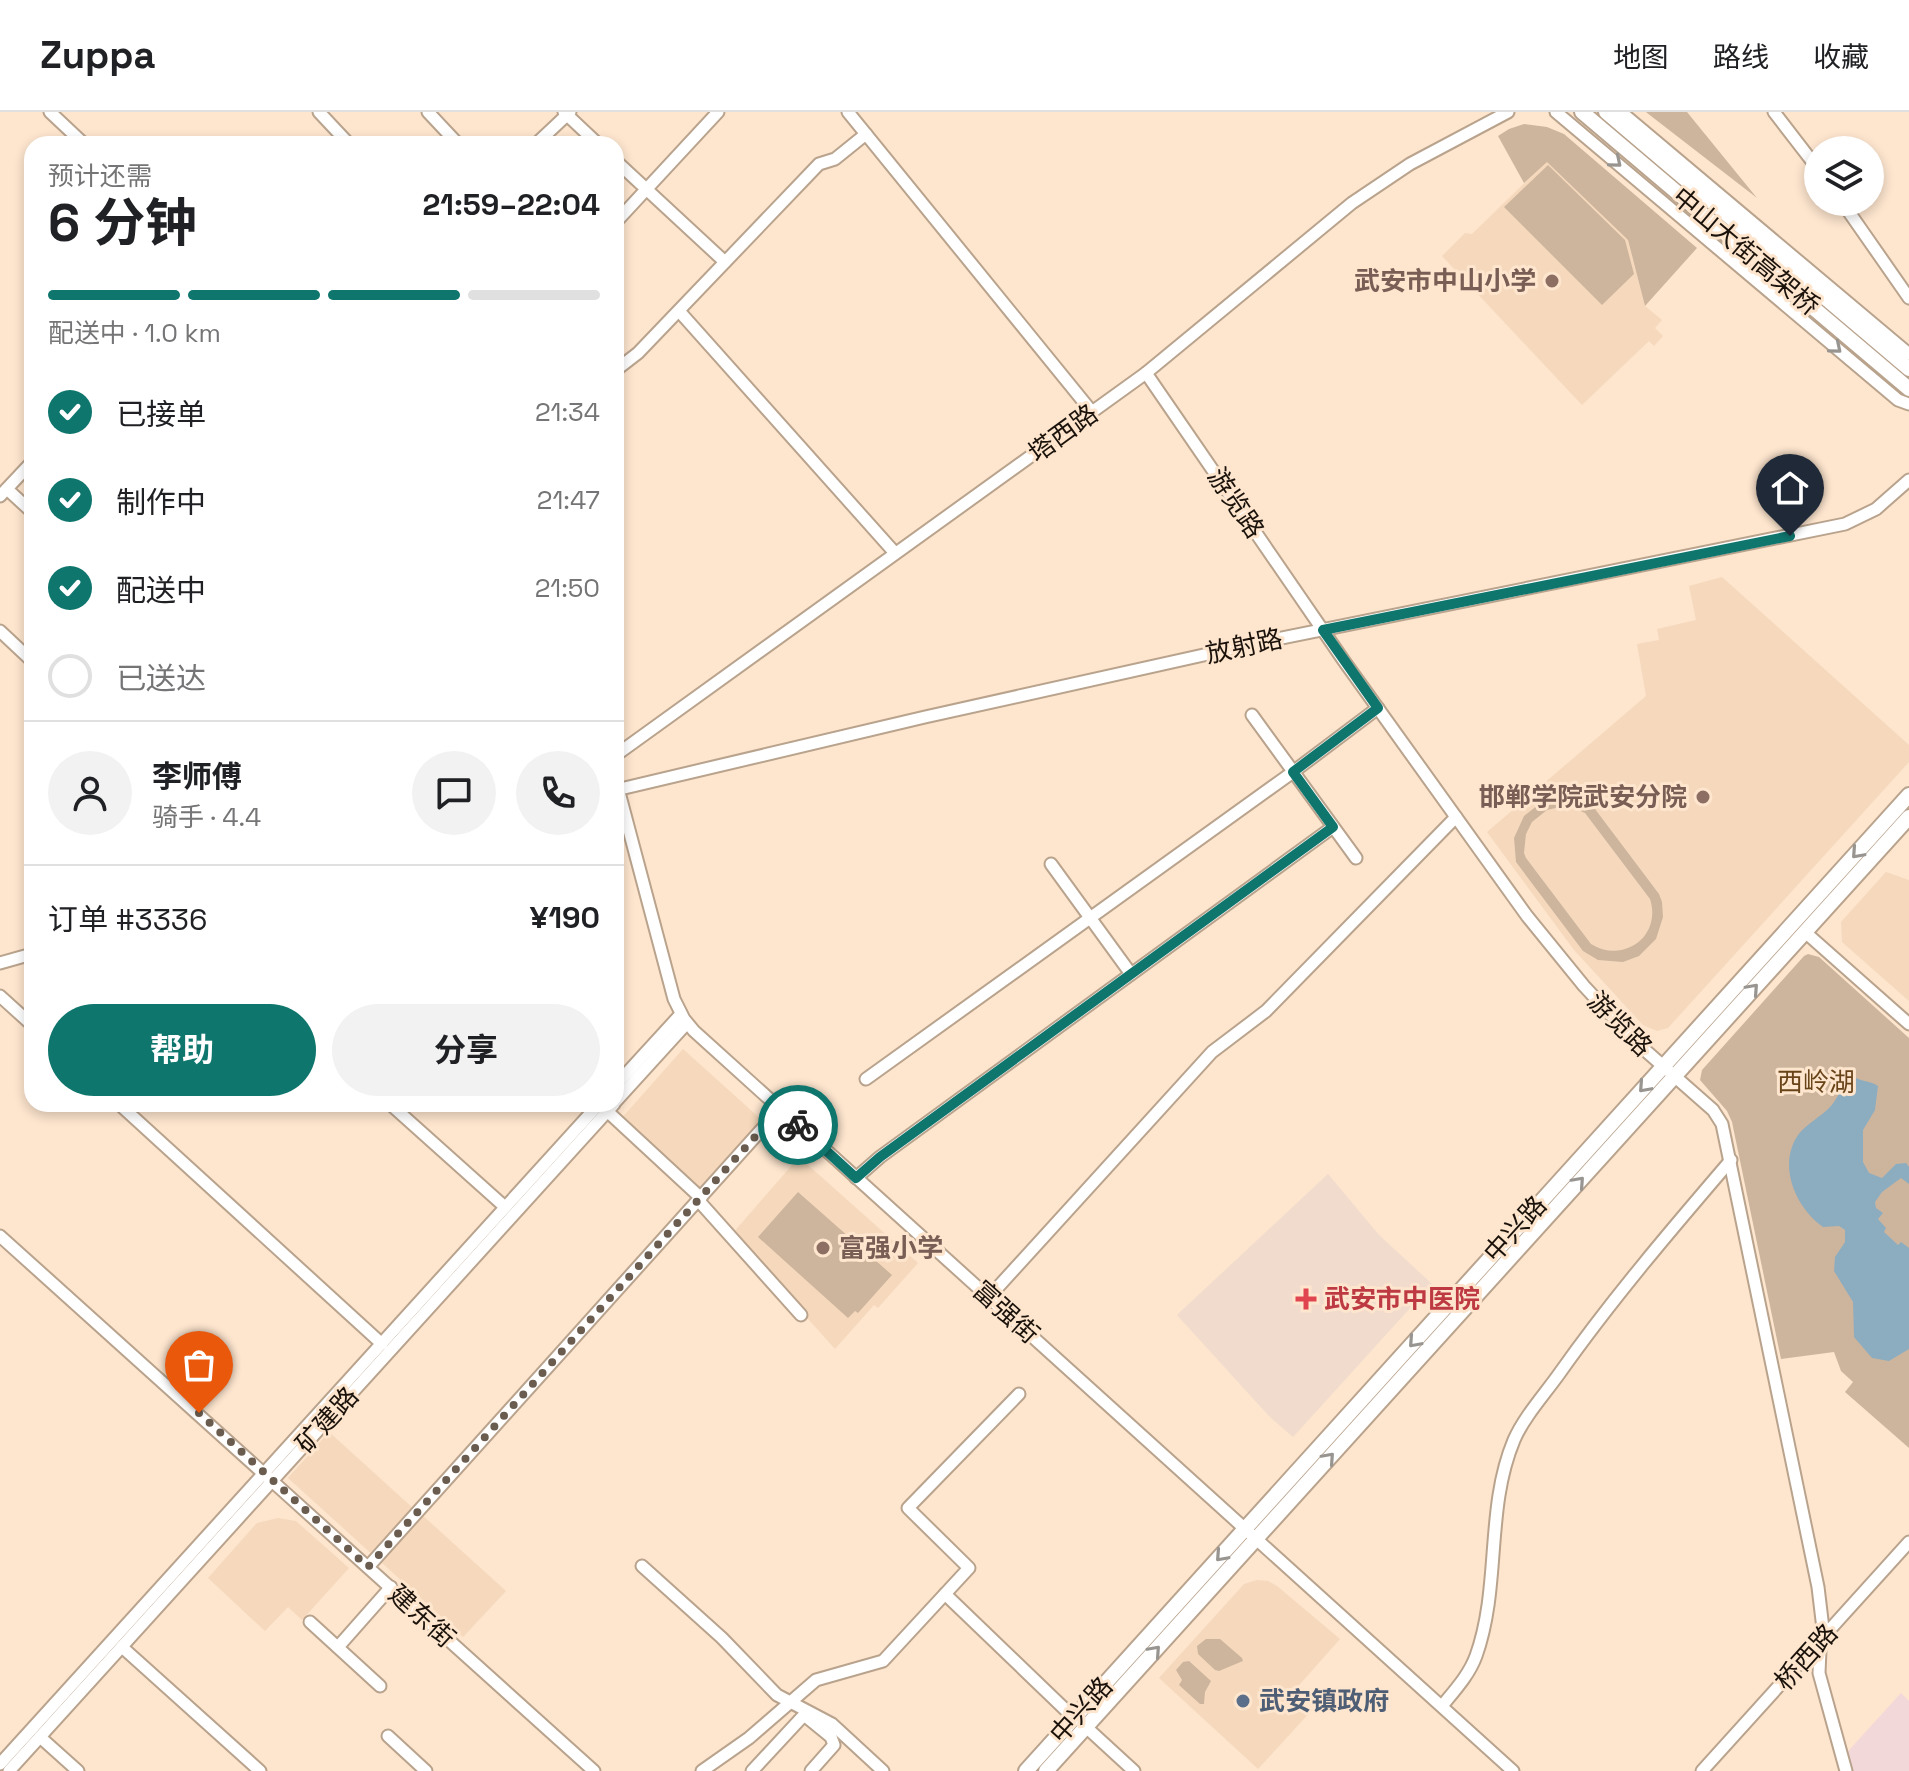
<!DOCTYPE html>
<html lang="zh">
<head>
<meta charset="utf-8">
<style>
  :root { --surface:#fff; --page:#f2f2f2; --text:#202124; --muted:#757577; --line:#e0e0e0; --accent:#0f766e }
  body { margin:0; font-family:"Space Grotesk","Noto Sans SC",sans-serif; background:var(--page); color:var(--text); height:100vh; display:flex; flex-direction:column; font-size:30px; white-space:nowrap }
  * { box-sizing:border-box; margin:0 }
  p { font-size:26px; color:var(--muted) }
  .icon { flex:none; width:44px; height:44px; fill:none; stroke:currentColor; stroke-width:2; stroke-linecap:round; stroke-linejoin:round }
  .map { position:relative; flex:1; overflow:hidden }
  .sheet { position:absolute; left:24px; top:24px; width:600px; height:976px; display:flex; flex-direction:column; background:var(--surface); border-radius:24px; box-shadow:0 4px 12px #0003 }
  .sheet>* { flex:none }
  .fabs { position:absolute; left:1804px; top:24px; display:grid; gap:16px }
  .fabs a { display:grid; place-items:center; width:80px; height:80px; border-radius:50%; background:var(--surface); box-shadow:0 4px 12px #0003; font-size:40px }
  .pin { position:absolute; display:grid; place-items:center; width:68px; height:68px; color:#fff; margin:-82px -34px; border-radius:50% 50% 50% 0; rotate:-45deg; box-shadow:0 0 8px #0007 }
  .pin .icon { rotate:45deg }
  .courier { position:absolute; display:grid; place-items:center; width:80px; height:80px; margin:-40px; border:6px solid #0f766e; border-radius:50%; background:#fff; color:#222; box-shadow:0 2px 10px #0007 }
  .summary em { font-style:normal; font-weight:700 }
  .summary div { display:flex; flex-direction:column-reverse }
  .summary { display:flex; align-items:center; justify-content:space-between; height:136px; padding:0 24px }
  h1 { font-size:52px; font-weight:700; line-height:60px }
  .bar { display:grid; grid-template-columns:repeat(4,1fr); gap:12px 8px; align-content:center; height:96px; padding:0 24px }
  .bar i { height:10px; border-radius:6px; background:var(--line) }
  .bar .on { background:var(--accent) }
  .bar p { grid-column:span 4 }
  .line { display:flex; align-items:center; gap:20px; padding:0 24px; border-top:2px solid var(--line) }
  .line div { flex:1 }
  .round { display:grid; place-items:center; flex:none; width:84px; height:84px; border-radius:42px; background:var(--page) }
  ol { padding:0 24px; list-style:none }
  li { display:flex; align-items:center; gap:24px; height:88px }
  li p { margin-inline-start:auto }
  li .icon { padding:8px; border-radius:50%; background:var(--accent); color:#fff; stroke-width:4 }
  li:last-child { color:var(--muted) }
  li i { width:44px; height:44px; border:4px solid var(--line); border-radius:50% }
  .button { display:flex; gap:16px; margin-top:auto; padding:16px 24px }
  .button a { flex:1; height:92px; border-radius:48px; background:var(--accent); color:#fff; font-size:32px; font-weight:700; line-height:92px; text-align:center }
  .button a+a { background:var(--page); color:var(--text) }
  header { display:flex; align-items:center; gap:48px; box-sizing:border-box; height:112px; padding:0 40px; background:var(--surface); border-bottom:2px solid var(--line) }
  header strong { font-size:38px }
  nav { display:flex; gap:44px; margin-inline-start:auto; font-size:28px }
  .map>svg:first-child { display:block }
  .built { fill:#f6d9bc }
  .industrial { fill:#f3d8d9 }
  .medical { fill:#f0dbcd }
  .green { fill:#cdb59d; fill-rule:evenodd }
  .water { fill:#8cacc0 }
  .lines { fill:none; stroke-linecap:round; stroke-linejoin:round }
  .minor-casing { stroke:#b9a38d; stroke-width:15 }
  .major-casing { stroke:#b9a38d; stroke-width:18 }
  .minor { stroke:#fff; stroke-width:11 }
  .major { stroke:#fff; stroke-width:14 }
  .oneway { stroke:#989591 }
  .done { stroke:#6a5c4f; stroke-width:8; stroke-dasharray:0 14.4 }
  .route { stroke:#0f766e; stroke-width:10 }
  .education-dot { fill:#8d6e63; stroke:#fde5ce; stroke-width:3 }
  .health-dot { fill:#e0444e; stroke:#fde5ce; stroke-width:3 }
  .service-dot { fill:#5c6f8a; stroke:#fde5ce; stroke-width:3 }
  .labels { text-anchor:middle; stroke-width:6; stroke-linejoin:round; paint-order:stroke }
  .street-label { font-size:26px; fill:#1b130b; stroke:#fde5ce }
  .education-label { font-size:26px; font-weight:bold; fill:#785e54; stroke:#fde5ce; text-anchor:end }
  .park-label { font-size:26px; fill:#694419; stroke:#fde5ce }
  .health-label { font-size:26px; font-weight:bold; fill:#be3a42; stroke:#fde5ce; text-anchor:start }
  .service-label { font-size:26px; font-weight:bold; fill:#4e5e75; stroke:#fde5ce; text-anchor:start }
</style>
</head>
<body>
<header>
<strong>Zuppa</strong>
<nav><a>地图</a><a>路线</a><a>收藏</a></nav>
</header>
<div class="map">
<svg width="1909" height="1659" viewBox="0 0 1909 1659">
  <rect width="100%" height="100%" fill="#fde5ce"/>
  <g class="built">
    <polygon points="1547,49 1628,128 1645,194 1662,208 1655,216 1663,224 1654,234 1649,229 1582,293 1442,144 1465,121 1472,122"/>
    <polygon points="1722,465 1909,633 1909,650 1668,916 1657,919 1643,913 1574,838 1487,720 1646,584 1637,532 1659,528 1657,517 1696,508 1689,474"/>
    <polygon points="1886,760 1909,768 1909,889 1842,830 1841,810"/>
    <polygon points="683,937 765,1011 700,1084 620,1008"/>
    <polygon points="799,1045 918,1151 878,1196 874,1193 835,1237 732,1122"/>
    <polygon points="329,1320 415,1398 374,1444 288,1366"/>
    <polygon points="422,1403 506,1479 463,1525 380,1449"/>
    <polygon points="278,1406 296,1409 349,1456 302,1508 288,1495 265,1519 208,1466 257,1411"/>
    <polygon points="1257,1468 1268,1469 1277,1474 1340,1527 1293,1580 1312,1598 1258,1657 1159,1566 1244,1472"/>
  </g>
  <polygon class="industrial" points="1901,1581 1909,1589 1909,1659 1847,1659 1841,1647"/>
  <polygon class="medical" points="1328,1062 1379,1123 1432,1172 1293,1325 1269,1304 1177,1203"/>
  <g class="green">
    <polygon points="1646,0 1687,0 1757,86 1651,4"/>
    <polygon points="1524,12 1547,15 1564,22 1697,136 1645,194 1628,128 1547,50 1524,71 1498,24 1509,17"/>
    <polygon points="1548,53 1625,128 1634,162 1602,193 1504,95"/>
    <path d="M1559,684L1576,686L1592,693L1659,782L1662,790L1663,805L1656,827L1639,844L1623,850L1598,848L1583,839L1516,750L1514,726L1524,704L1543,689ZM1560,695L1574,696L1585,701L1650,787C1662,825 1623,852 1591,832L1526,746L1524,741L1526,722L1532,710L1547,698Z"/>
    <polygon points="1808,842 1819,845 1909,926 1909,1336 1845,1280 1853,1270 1841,1259 1834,1240 1781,1247 1732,1010 1727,999 1700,968 1702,958 1804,844"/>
    <polygon points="798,1080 892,1163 858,1201 855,1199 848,1206 758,1125"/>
    <polygon points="1206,1527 1220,1527 1242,1546 1243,1549 1219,1559 1215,1558 1198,1542 1197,1534"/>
    <polygon points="1189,1549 1211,1569 1205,1580 1204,1592 1200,1592 1179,1573 1182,1568 1176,1558 1183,1550"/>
  </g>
  <path class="water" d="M1851,963C1860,970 1869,968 1878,974L1875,998L1863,1018V1050L1869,1061L1882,1066L1896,1052L1906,1051L1909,1055V1072L1901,1066L1882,1080L1875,1090L1876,1096L1883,1101L1878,1107L1886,1116L1884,1120L1898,1133L1901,1130L1909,1136V1237L1889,1249L1872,1246L1854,1225L1853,1190L1834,1159L1835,1145L1845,1130V1118L1839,1114L1823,1115C1796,1096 1777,1054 1798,1023C1807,1011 1821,1005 1831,994C1839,984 1843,973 1851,963Z"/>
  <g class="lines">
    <g class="minor-casing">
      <g id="minor">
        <polyline points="50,0 84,32"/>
        <polyline points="319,0 349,32"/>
        <polyline points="428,0 458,32"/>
        <polyline points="564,0 598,32"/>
        <polyline points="848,0 1092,300"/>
        <polyline points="1556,0 1898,288 1909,292"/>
        <polyline points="1621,0 1909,242"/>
        <polyline points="1774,0 1818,57"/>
        <polyline points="536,32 570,0"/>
        <polyline points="616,49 725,150"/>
        <polyline points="1842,90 1909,186"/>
        <polyline points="616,110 718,0"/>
        <polyline points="679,199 895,441"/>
        <polyline points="616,258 638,241 819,52 835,47 866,22"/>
        <polyline points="1146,261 1344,549 1527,804 1584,874 1638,932 1713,998 1722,1012 1818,1475 1824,1525 1820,1538 1819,1561 1846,1659"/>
        <polyline points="7,377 32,400"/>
        <polyline points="0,384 32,350"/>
        <polyline points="0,519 32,549"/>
        <polyline points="1252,603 1356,746"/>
        <polyline points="616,643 1146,261 1352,91 1410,52 1508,0"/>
        <polyline points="616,669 674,887 684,907 694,919 1513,1659"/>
        <polyline points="616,678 925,605 1262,530 1845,412 1876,397 1909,368"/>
        <polyline points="1051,752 1131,862"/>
        <polyline points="1805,820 1909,912"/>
        <polyline points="0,851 32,842"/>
        <polyline points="0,884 32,913"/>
        <polyline points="866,967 1293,660 1378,596"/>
        <polyline points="616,973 681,902"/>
        <polyline points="616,989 687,911"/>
        <polyline points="119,992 382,1232"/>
        <polyline points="390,992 505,1095"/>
        <polyline points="607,999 701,1086"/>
        <polyline points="856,1066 880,1045 1333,715"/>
        <polyline points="698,1088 801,1203"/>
        <polyline points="0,1124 594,1659"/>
        <polyline points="989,1185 1212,940 1266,899 1456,705"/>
        <polyline points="642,1454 722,1526 777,1583 832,1612 883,1659"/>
        <polyline points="368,1455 780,997"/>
        <polyline points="945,1482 1074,1606"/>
        <polyline points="310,1510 380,1574"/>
        <polyline points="122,1535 260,1659"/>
        <polyline points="338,1535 391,1475"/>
        <path d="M1442,1594C1455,1578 1469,1563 1476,1544C1501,1474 1485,1397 1514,1328C1524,1305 1544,1283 1559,1262C1612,1187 1671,1118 1731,1048"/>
        <polyline points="1086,1615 1134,1659"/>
        <polyline points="388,1624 426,1659"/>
        <polyline points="40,1625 78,1659"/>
        <polyline points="0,1652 599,992"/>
        <polyline points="9,1659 614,992"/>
        <polyline points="702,1659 749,1626 816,1568 883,1549 969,1456 908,1396 1019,1282"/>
        <polyline points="752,1659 804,1603 831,1625 834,1633 811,1659"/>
        <polyline points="1702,1659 1909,1430"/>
      </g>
    </g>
    <g class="major-casing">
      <g id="major">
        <polyline points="1582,0 1909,277"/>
        <polyline points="1606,0 1909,257"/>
        <polyline points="1026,1659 1909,683"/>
        <polyline points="1046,1659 1909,705"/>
      </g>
    </g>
    <use href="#minor" class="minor"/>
    <use href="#major" class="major"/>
  </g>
  <defs><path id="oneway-chevron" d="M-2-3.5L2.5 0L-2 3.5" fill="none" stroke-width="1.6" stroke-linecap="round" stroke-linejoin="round" transform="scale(2)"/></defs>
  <g class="oneway">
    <use href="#oneway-chevron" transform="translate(1616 50) rotate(40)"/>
    <use href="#oneway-chevron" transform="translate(1836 236) rotate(40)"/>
    <use href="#oneway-chevron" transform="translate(1857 741) rotate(132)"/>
    <use href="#oneway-chevron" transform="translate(1753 877) rotate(-48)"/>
    <use href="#oneway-chevron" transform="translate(1644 975) rotate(132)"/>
    <use href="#oneway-chevron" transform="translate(1579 1070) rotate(-48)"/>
    <use href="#oneway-chevron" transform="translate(1414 1230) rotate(132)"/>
    <use href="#oneway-chevron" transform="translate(1329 1346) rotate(-48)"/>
    <use href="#oneway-chevron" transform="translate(1221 1444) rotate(132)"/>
    <use href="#oneway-chevron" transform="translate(1155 1539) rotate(-48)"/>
  </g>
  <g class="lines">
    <polyline class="done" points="199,1301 368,1455 780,997 798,1013"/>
    <polyline class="route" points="798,1013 856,1066 880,1045 1333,715 1293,660 1378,596 1323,518 1790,424"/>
  </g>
  <g class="education-dot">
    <circle cx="1552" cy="169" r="8"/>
    <circle cx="1703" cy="685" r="8"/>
    <circle cx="823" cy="1136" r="8"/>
  </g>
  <path class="health-dot" d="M1302 1175h8v8h8v8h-8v8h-8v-8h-8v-8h8z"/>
  <circle class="service-dot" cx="1243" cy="1589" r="8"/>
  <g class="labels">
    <g class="street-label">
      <text transform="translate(1746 139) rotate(40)" y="9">中山大街高架桥</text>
      <text transform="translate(1063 321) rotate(-36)" y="9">塔西路</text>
      <text transform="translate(1236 391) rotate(56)" y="9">游览路</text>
      <text transform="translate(1244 534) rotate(-12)" y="9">放射路</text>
      <text transform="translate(1620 912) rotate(45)" y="9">游览路</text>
      <text transform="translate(1515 1117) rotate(-48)" y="9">中兴路</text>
      <text transform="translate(1006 1200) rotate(42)" y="9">富强街</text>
      <text transform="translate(327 1308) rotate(-48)" y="9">矿建路</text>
      <text transform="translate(422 1504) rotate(42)" y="9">建东街</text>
      <text transform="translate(1806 1545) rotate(-48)" y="9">桥西路</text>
      <text transform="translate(1081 1598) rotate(-48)" y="9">中兴路</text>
    </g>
    <g class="education-label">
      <text x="1536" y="178">武安市中山小学</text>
      <text x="1687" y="694">邯郸学院武安分院</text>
      <text x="839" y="1145" text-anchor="start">富强小学</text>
    </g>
    <g class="park-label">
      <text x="1816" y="979">西岭湖</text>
    </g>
    <g class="health-label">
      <text x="1324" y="1196">武安市中医院</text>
    </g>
    <g class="service-label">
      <text x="1259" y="1598">武安镇政府</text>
    </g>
  </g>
</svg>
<div class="fabs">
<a><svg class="icon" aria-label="layers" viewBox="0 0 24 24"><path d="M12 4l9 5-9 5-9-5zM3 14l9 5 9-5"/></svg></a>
</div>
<div class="pin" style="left:199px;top:1301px;background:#ea580c"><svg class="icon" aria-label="bag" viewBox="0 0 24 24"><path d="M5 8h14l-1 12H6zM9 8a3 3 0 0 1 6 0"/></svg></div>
<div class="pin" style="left:1790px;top:424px;background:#1f2937"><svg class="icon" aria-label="home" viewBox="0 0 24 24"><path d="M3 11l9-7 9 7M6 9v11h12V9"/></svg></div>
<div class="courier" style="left:798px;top:1013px"><svg class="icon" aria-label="bike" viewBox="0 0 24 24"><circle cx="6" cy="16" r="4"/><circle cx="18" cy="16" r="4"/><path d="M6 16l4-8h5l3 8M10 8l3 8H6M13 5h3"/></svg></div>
<section class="sheet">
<div class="summary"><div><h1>6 分钟</h1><p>预计还需</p></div><em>21:59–22:04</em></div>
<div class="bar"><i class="on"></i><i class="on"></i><i class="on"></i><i></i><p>配送中 · 1.0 km</p></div>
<ol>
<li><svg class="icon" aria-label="check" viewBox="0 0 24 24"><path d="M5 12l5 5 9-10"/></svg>已接单<p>21:34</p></li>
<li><svg class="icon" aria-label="check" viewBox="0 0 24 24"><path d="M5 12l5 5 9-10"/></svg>制作中<p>21:47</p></li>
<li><svg class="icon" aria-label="check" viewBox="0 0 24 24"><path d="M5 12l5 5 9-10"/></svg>配送中<p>21:50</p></li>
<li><i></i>已送达</li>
</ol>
<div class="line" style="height:144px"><a class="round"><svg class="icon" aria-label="person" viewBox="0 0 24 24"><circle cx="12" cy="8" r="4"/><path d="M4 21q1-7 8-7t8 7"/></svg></a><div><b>李师傅</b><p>骑手 · 4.4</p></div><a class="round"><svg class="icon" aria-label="chat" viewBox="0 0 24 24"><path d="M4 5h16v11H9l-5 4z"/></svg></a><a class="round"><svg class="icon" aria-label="phone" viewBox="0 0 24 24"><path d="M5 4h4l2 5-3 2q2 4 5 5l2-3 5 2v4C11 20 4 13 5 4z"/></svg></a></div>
<div class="line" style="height:104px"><div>订单 #3336</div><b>¥190</b></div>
<div class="button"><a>帮助</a><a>分享</a></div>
</section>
</div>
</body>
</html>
